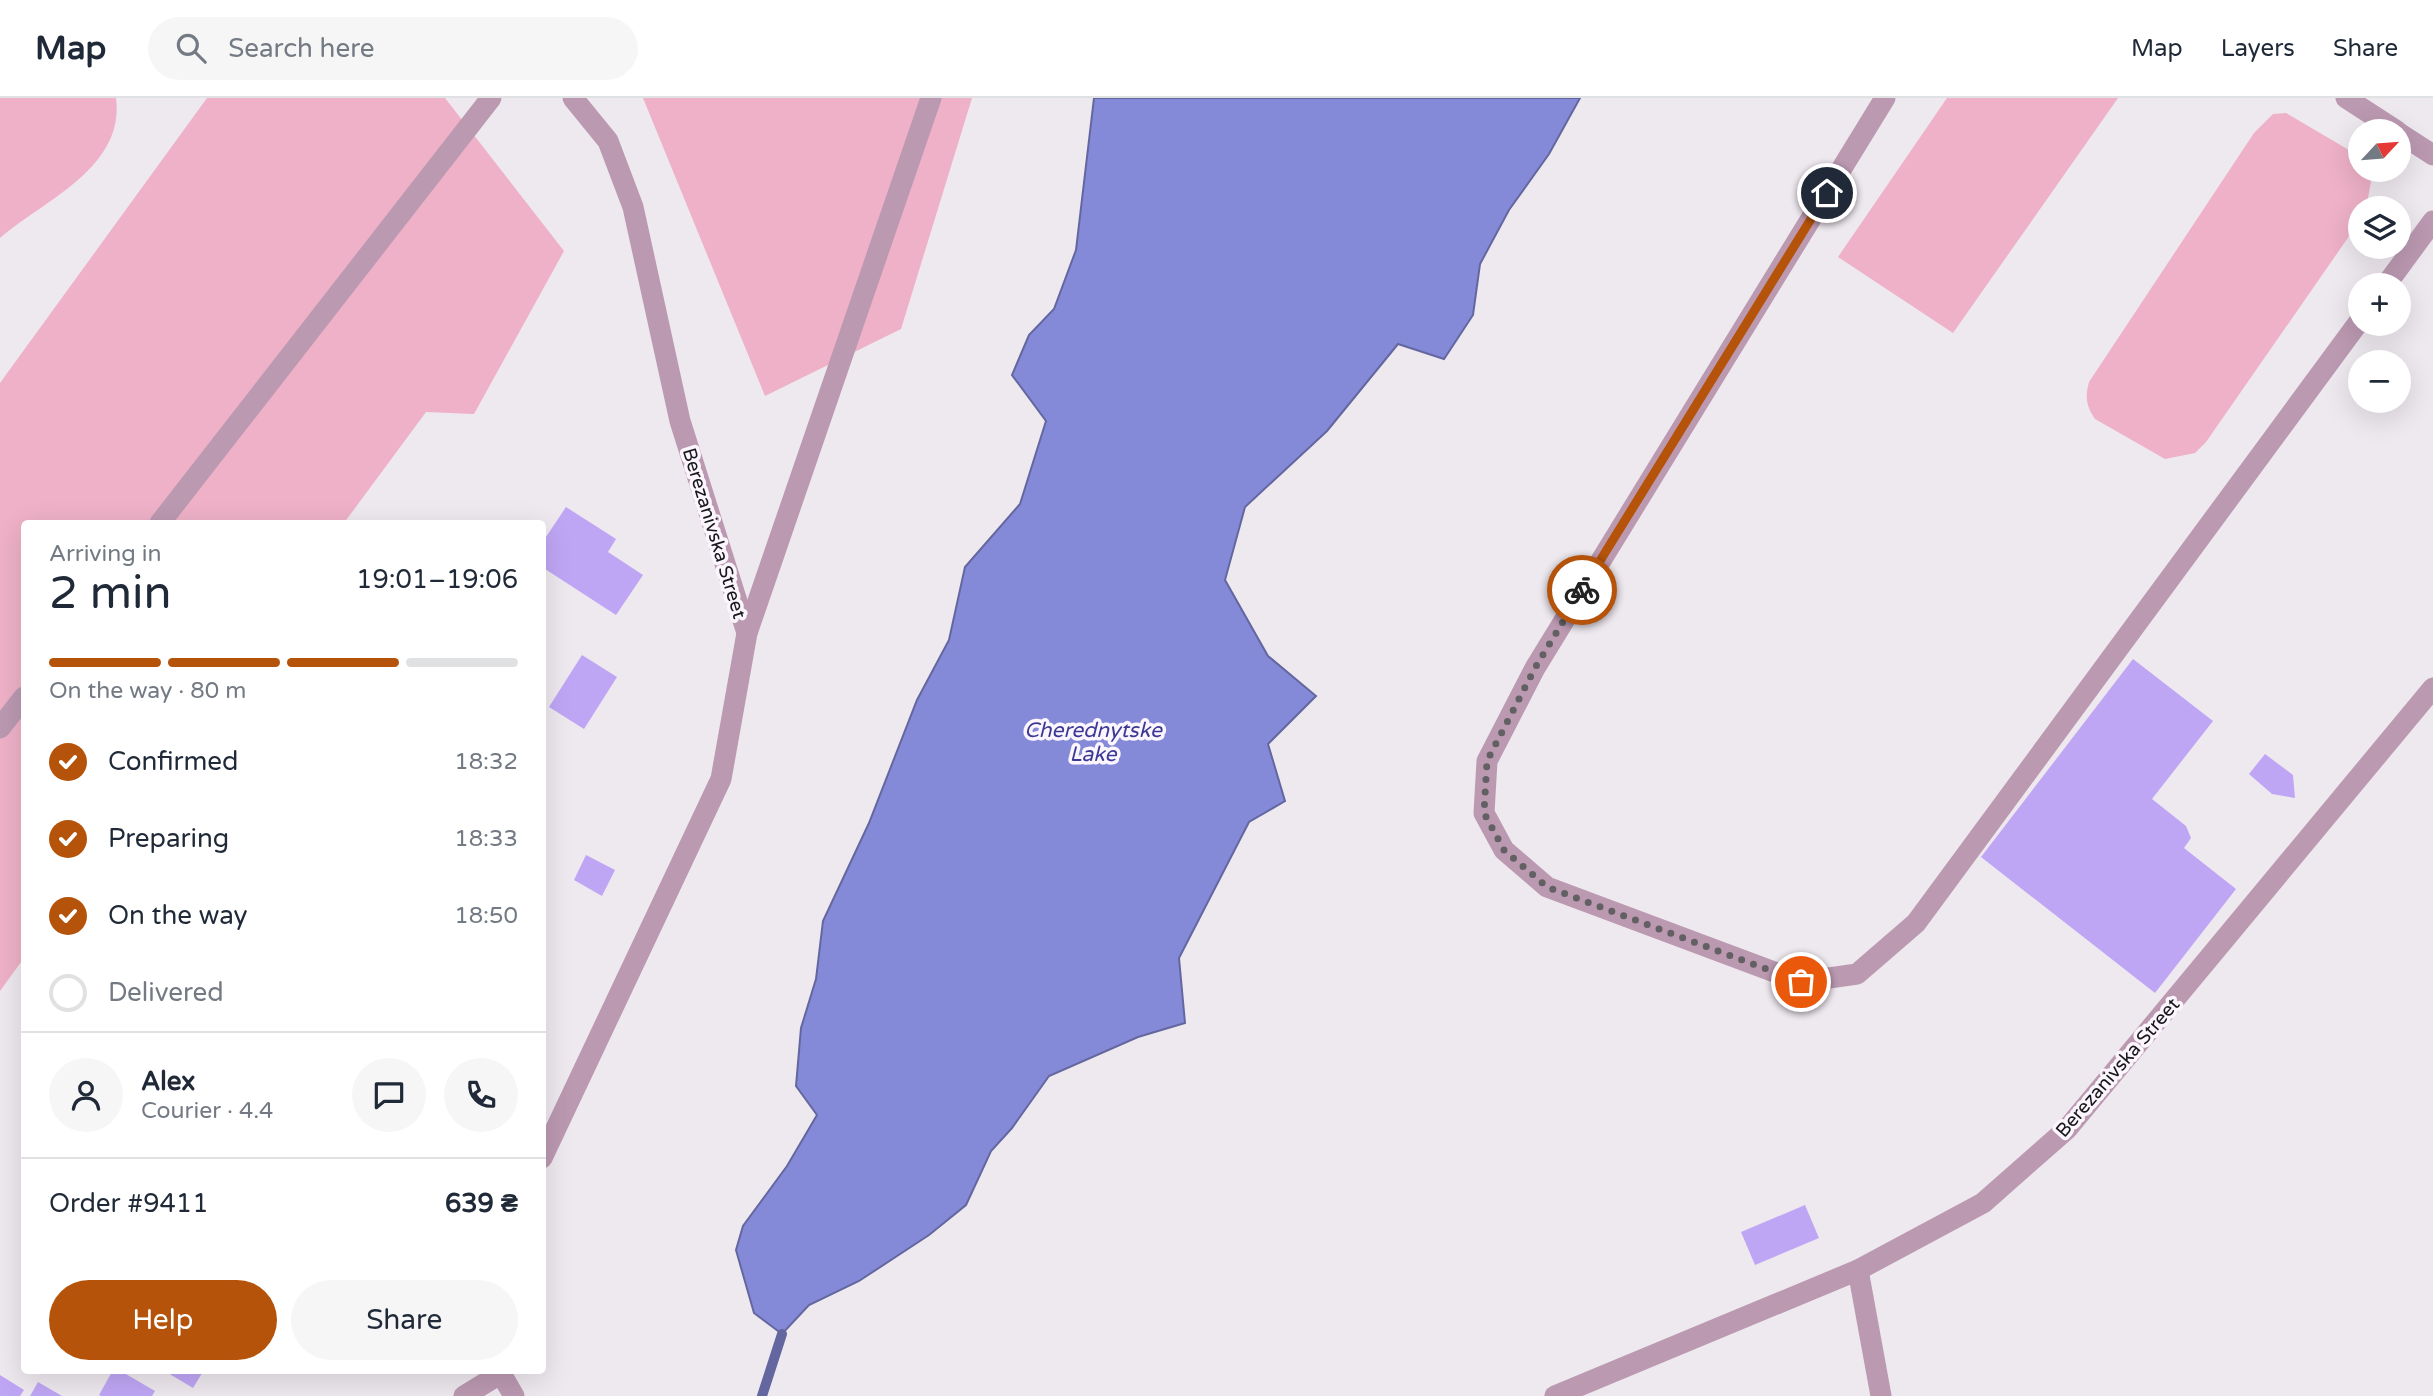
<!DOCTYPE html>
<html lang="en">
<head>
<meta charset="utf-8">
<style>
  :root { --surface:#fff; --page:#f6f6f7; --text:#1f2937; --muted:#747a83; --line:#e0e1e3; --accent:#b45309 }
  body { margin:0; font-family:"Varela Round",sans-serif; background:var(--page); color:var(--text); height:100vh; display:flex; flex-direction:column; font-size:26px; white-space:nowrap }
  * { box-sizing:border-box; margin:0 }
  p { font-size:23px; color:var(--muted) }
  .icon { flex:none; width:38px; height:38px; fill:none; stroke:currentColor; stroke-width:2; stroke-linecap:round; stroke-linejoin:round }
  .map { position:relative; flex:1; overflow:hidden }
  .sheet { position:absolute; left:21px; top:422px; width:525px; height:854px; display:flex; flex-direction:column; background:var(--surface); border-radius:7px; box-shadow:0 7px 28px #0002 }
  .sheet>* { flex:none }
  .needle { width:46px; rotate:64deg }
  .fabs { position:absolute; left:2348px; top:21px; display:grid; gap:14px }
  .fabs a { display:grid; place-items:center; width:63px; height:63px; border-radius:50%; background:var(--surface); box-shadow:0 7px 28px #0002; font-size:35px }
  .pin { position:absolute; display:grid; place-items:center; width:60px; height:60px; color:#fff; margin:-30px; border:4px solid #fff; border-radius:50%; box-shadow:0 2px 7px #0007 }
  .courier { position:absolute; display:grid; place-items:center; width:70px; height:70px; margin:-35px; border:5px solid #b45309; border-radius:50%; background:#fff; color:#222; box-shadow:0 2px 9px #0007 }
  .headline em { font-style:normal; font-weight:600 }
  .headline div { display:flex; flex-direction:column-reverse }
  .headline { display:flex; align-items:center; justify-content:space-between; height:119px; padding:0 28px }
  h1 { font-size:46px; font-weight:600; line-height:52px }
  .bar { display:grid; grid-template-columns:repeat(4,1fr); gap:10px 7px; align-content:center; height:84px; padding:0 28px }
  .bar i { height:9px; border-radius:5px; background:var(--line) }
  .bar .active { background:var(--accent) }
  .bar p { grid-column:span 4 }
  .line { display:flex; align-items:center; gap:18px; padding:0 28px; border-top:2px solid var(--line) }
  .line div { flex:1 }
  .round { display:grid; place-items:center; flex:none; width:74px; height:74px; border-radius:37px; background:var(--page) }
  ol { padding:0 28px; list-style:none }
  li { display:flex; align-items:center; gap:21px; height:77px }
  li p { margin-inline-start:auto }
  li .icon { padding:7px; border-radius:50%; background:var(--accent); color:#fff; stroke-width:4 }
  li:last-child { color:var(--muted) }
  li i { width:38px; height:38px; border:4px solid var(--line); border-radius:50% }
  .primary-button { display:flex; gap:14px; margin-top:auto; padding:14px 28px }
  .primary-button a { flex:1; height:80px; border-radius:42px; background:var(--accent); color:#fff; font-size:28px; font-weight:600; line-height:80px; text-align:center }
  .primary-button a+a { background:var(--page); color:var(--text) }
  header { display:flex; align-items:center; gap:42px; box-sizing:border-box; height:98px; padding:0 35px; background:var(--surface); border-bottom:2px solid var(--line) }
  header strong { font-size:33px }
  nav { display:flex; gap:38px; margin-inline-start:auto; font-size:24px }
  .search { width:490px; height:63px; background:var(--page); display:flex; align-items:center; gap:18px; box-sizing:border-box; padding:0 24px; border-radius:38px; color:var(--muted); font-size:26px }
  .map>svg:first-child { display:block }
  .green { fill:#eeb1c7 }
  .water { fill:#848ad8; stroke:#64679f; stroke-width:2 }
  .lines { fill:none; stroke-linecap:round; stroke-linejoin:round }
  .stream { stroke:#64679f; stroke-width:10 }
  .building { fill:#bfa6f5 }
  .lane { stroke:#bb99b1; stroke-width:21 }
  .street { stroke:#bb99b1; stroke-width:21 }
  .done { stroke:#636064; stroke-width:7; stroke-dasharray:0 12.6 }
  .route { stroke:#b45309; stroke-width:9 }
  .labels { text-anchor:middle; stroke-width:7; stroke-linejoin:round; paint-order:stroke }
  .street-label { font-size:19px; fill:#181619; stroke:#fbf5fd }
  .water-label { font-size:21px; font-style:italic; fill:#3c3994; stroke:#fbf5fd }
</style>
</head>
<body>
<header>
<strong>Map</strong>
<div class="search"><svg class="icon" aria-label="search" viewBox="0 0 24 24"><circle cx="10" cy="10" r="6"/><path d="M15 15l6 6"/></svg>Search here</div>
<nav><a>Map</a><a>Layers</a><a>Share</a></nav>
</header>
<div class="map">
<svg width="2433" height="1298" viewBox="0 0 2433 1298">
  <rect width="100%" height="100%" fill="#eee8ef"/>
  <g class="green">
    <path d="M0,0H116C125,70 44,102 0,140Z"/>
    <polygon points="207,0 445,0 564,153 474,316 426,314 344,425 24,425 24,860 0,893 0,285"/>
    <polygon points="643,0 972,0 901,231 765,298"/>
    <polygon points="1947,0 2118,0 1953,235 1838,159"/>
    <path d="M2286,15L2354,55L2361,64V72H2365L2371,84L2366,110H2361V121L2206,344L2195,355L2165,361L2095,321C2086,308 2085,299 2089,284L2254,35L2273,16Z"/>
  </g>
  <polygon class="water" points="1094,0 1580,0 1549,56 1509,112 1480,166 1473,217 1444,261 1398,246 1327,333 1245,409 1225,482 1268,558 1316,598 1268,646 1285,703 1249,724 1179,860 1185,925 1138,939 1049,978 1012,1030 991,1053 966,1107 929,1137 859,1183 809,1207 782,1236 754,1215 736,1152 743,1128 787,1068 817,1017 796,988 801,930 816,881 823,823 869,725 917,602 949,542 965,469 1020,406 1046,323 1012,277 1029,237 1054,211 1076,152"/>
  <g class="lines">
    <polyline class="stream" points="762,1298 782,1236"/>
  </g>
  <g class="building">
    <polygon points="566,409 616,441 608,454 643,477 616,517 542,469 542,445"/>
    <polygon points="582,557 617,579 584,631 549,609"/>
    <polygon points="2133,561 2213,623 2152,701 2186,728 2191,740 2184,750 2236,791 2155,895 1981,759"/>
    <polygon points="2265,656 2293,677 2295,700 2272,696 2249,676"/>
    <polygon points="586,757 615,772 602,798 574,782"/>
    <polygon points="1805,1107 1819,1140 1755,1167 1741,1134"/>
    <polygon points="113,1272 119,1272 155,1293 152,1298 101,1298 99,1297"/>
    <polygon points="163,1272 204,1272 193,1290"/>
    <polygon points="0,1277 24,1292 20,1298 0,1298"/>
    <polygon points="38,1284 62,1298 30,1298"/>
  </g>
  <g class="lines">
    <g class="lane">
      <polyline points="1885,0 1535,570 1487,663 1484,715 1504,752 1547,789 1801,884 1857,876 1916,825 2361,221"/>
      <polyline points="2346,0 2397,33"/>
      <polyline points="2399,35 2433,57"/>
      <polyline points="2386,187 2433,123"/>
      <polyline points="160,425 491,0"/>
      <polyline points="0,630 24,599"/>
      <polyline points="1858,1172 1881,1298"/>
      <polyline points="464,1298 500,1276"/>
    </g>
    <g class="street">
      <polyline points="747,535 931,0"/>
      <polyline points="542,1060 721,681 747,535 680,323 633,109 608,43 573,0"/>
      <polyline points="499,1272 514,1298"/>
      <polyline points="1555,1298 1858,1172 1983,1105 2067,1031 2433,590"/>
    </g>
  </g>
  <g class="lines">
    <polyline class="done" points="1582,492 1535,570 1487,663 1484,715 1504,752 1547,789 1801,884"/>
    <polyline class="route" points="1582,492 1827,95"/>
  </g>
  <g class="labels">
    <g class="street-label">
      <text transform="translate(715 435) rotate(73)" y="7">Berezanivska Street</text>
      <text transform="translate(2117 969) rotate(-49)" y="7">Berezanivska Street</text>
    </g>
    <g class="water-label">
      <text x="1093" y="639">Cherednytske<tspan x="1093" dy="24">Lake</tspan></text>
    </g>
  </g>
</svg>
<div class="fabs">
<a><svg class="needle" viewBox="-14 -14 28 28"><path d="M0-13l5 13h-10z" fill="#e53935"/><path d="M0 13l5-13h-10z" fill="#747a83"/></svg></a>
<a><svg class="icon" aria-label="layers" viewBox="0 0 24 24"><path d="M12 4l9 5-9 5-9-5zM3 14l9 5 9-5"/></svg></a>
<a>+</a>
<a>−</a>
</div>
<div class="pin" style="left:1801px;top:884px;background:#ea580c"><svg class="icon" aria-label="bag" viewBox="0 0 24 24"><path d="M5 8h14l-1 12H6zM9 8a3 3 0 0 1 6 0"/></svg></div>
<div class="pin" style="left:1827px;top:95px;background:#1f2937"><svg class="icon" aria-label="home" viewBox="0 0 24 24"><path d="M3 11l9-7 9 7M6 9v11h12V9"/></svg></div>
<div class="courier" style="left:1582px;top:492px"><svg class="icon" aria-label="bike" viewBox="0 0 24 24"><circle cx="6" cy="16" r="4"/><circle cx="18" cy="16" r="4"/><path d="M6 16l4-8h5l3 8M10 8l3 8H6M13 5h3"/></svg></div>
<section class="sheet">
<div class="headline"><div><h1>2 min</h1><p>Arriving in</p></div><em>19:01–19:06</em></div>
<div class="bar"><i class="active"></i><i class="active"></i><i class="active"></i><i></i><p>On the way · 80 m</p></div>
<ol>
<li><svg class="icon" aria-label="check" viewBox="0 0 24 24"><path d="M5 12l5 5 9-10"/></svg>Confirmed<p>18:32</p></li>
<li><svg class="icon" aria-label="check" viewBox="0 0 24 24"><path d="M5 12l5 5 9-10"/></svg>Preparing<p>18:33</p></li>
<li><svg class="icon" aria-label="check" viewBox="0 0 24 24"><path d="M5 12l5 5 9-10"/></svg>On the way<p>18:50</p></li>
<li><i></i>Delivered</li>
</ol>
<div class="line" style="height:126px"><a class="round"><svg class="icon" aria-label="person" viewBox="0 0 24 24"><circle cx="12" cy="8" r="4"/><path d="M4 21q1-7 8-7t8 7"/></svg></a><div><b>Alex</b><p>Courier · 4.4</p></div><a class="round"><svg class="icon" aria-label="chat" viewBox="0 0 24 24"><path d="M4 5h16v11H9l-5 4z"/></svg></a><a class="round"><svg class="icon" aria-label="phone" viewBox="0 0 24 24"><path d="M5 4h4l2 5-3 2q2 4 5 5l2-3 5 2v4C11 20 4 13 5 4z"/></svg></a></div>
<div class="line" style="height:91px"><div>Order #9411</div><b>639 ₴</b></div>
<div class="primary-button"><a>Help</a><a>Share</a></div>
</section>
</div>
</body>
</html>
